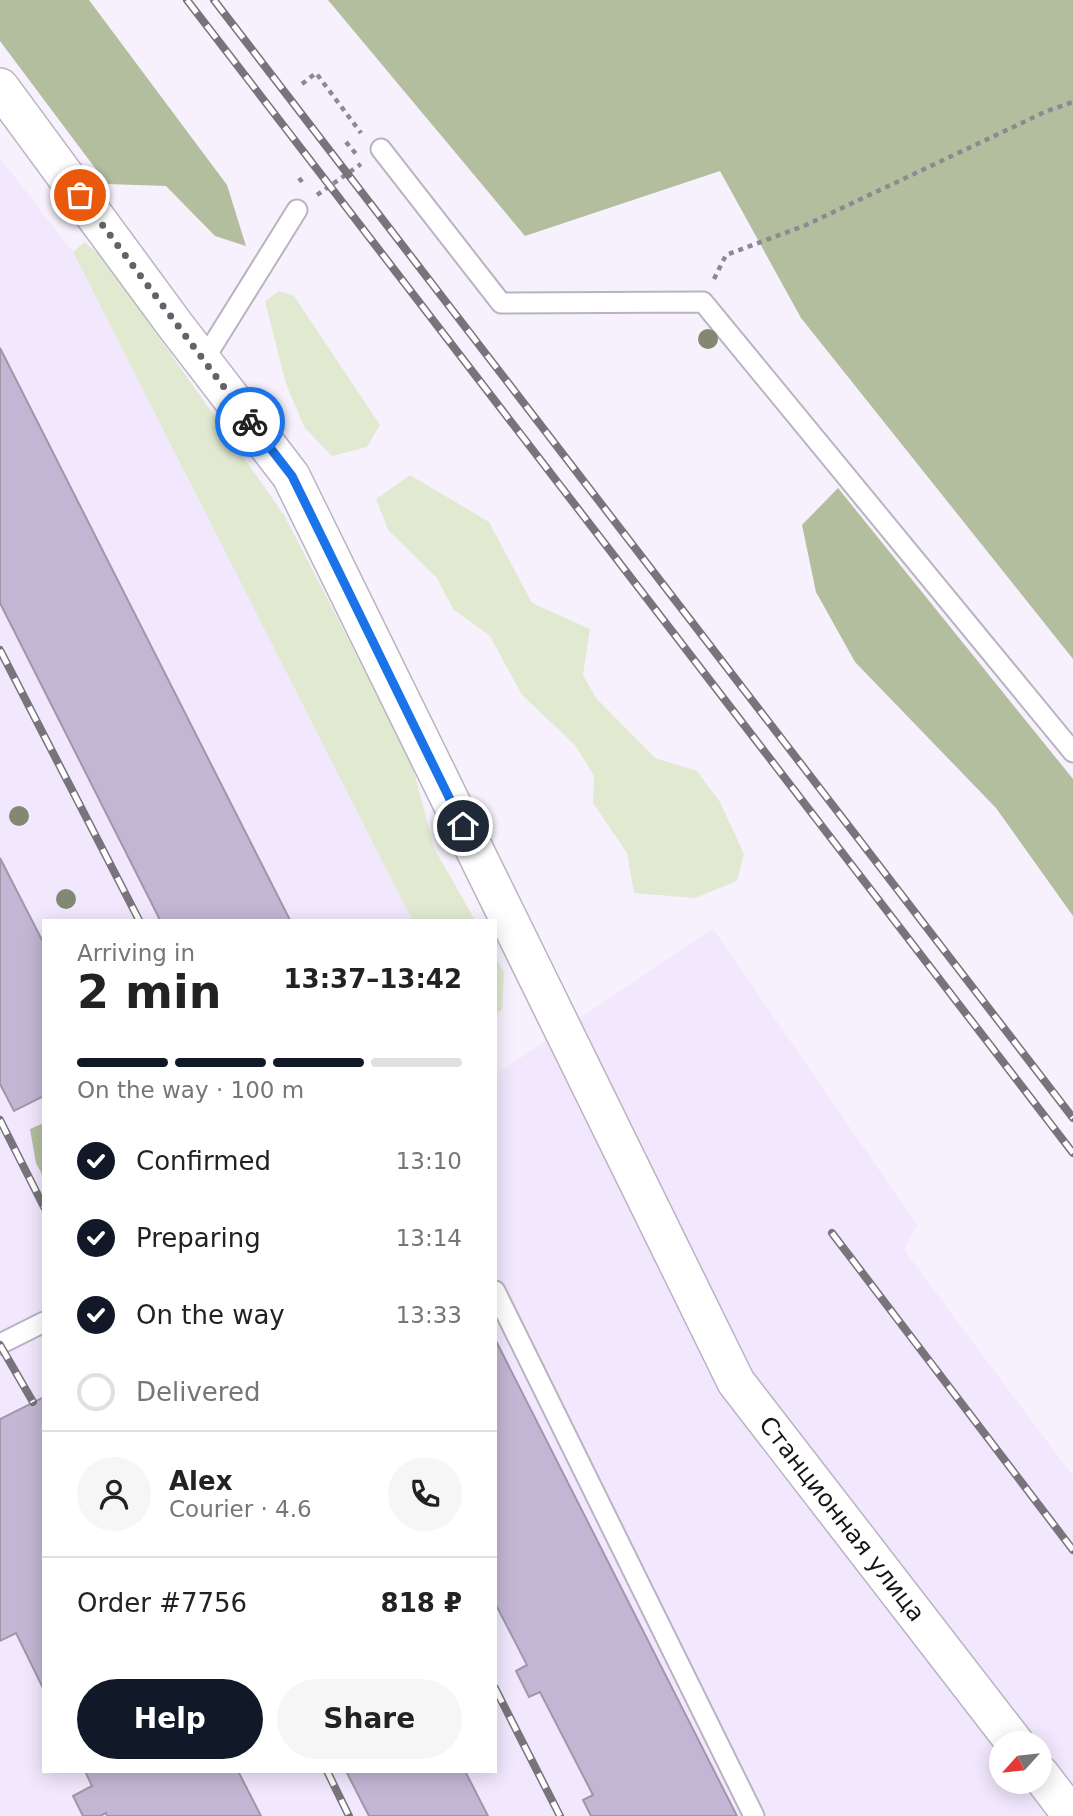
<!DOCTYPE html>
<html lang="en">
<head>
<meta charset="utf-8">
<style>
  :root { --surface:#fff; --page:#f6f6f6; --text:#222; --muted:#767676; --line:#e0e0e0; --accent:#111827 }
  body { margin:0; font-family:"DejaVu Sans",sans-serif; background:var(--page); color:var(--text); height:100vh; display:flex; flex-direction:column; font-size:26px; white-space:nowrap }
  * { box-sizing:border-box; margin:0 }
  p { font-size:23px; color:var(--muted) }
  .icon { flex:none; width:38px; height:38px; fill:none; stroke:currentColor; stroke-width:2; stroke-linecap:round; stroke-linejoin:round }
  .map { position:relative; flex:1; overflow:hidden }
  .panel { position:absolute; left:42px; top:919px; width:455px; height:854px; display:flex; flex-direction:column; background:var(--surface); border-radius:0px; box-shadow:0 4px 18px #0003 }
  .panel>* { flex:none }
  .needle { width:46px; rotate:243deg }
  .controls { position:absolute; left:989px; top:1731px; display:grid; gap:14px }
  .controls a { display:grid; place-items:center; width:63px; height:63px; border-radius:50%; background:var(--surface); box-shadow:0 4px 18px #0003; font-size:35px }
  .pin { position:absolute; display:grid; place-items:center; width:60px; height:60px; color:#fff; margin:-30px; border:4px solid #fff; border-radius:50%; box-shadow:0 2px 7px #0007 }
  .courier { position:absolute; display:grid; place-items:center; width:70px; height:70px; margin:-35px; border:5px solid #1a73e8; border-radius:50%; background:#fff; color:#222; box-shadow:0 2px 9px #0007 }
  .head em { font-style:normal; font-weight:700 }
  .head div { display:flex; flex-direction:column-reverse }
  .head { display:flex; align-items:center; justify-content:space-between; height:119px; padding:0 35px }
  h1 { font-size:46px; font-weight:700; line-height:52px }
  .bar { display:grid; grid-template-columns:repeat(4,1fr); gap:10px 7px; align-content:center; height:84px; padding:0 35px }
  .bar i { height:9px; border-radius:5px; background:var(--line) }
  .bar .current { background:var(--accent) }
  .bar p { grid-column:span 4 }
  .line { display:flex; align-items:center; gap:18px; padding:0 35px; border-top:2px solid var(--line) }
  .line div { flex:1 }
  .round { display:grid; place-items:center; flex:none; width:74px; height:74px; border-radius:37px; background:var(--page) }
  ol { padding:0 35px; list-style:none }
  li { display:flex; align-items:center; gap:21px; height:77px }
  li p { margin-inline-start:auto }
  li .icon { padding:7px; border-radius:50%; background:var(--accent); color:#fff; stroke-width:4 }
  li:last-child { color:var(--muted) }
  li i { width:38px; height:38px; border:4px solid var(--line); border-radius:50% }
  .cta { display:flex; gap:14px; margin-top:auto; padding:14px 35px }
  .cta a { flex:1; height:80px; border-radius:42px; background:var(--accent); color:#fff; font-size:28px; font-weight:700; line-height:80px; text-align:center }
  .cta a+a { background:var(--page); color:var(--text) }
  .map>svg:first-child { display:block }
  .built { fill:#f1e8fe; fill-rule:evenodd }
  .green { fill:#e1ead1 }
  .forest { fill:#b3be9f }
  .building { fill:#c3b6d5; stroke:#9d98a6; stroke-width:2 }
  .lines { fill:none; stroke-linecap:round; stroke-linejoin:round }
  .service-casing { stroke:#b9b3c2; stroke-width:23 }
  .minor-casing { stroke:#b9b3c2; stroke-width:40 }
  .path { stroke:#8c8991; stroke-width:4.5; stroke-dasharray:5 5; stroke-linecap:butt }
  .service { stroke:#fff; stroke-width:19 }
  .minor { stroke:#fff; stroke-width:37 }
  .rail-casing { stroke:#77747c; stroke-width:8 }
  .rail { stroke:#fff; stroke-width:5; stroke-dasharray:16; stroke-linecap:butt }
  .tree { fill:#838872 }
  .done { stroke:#646169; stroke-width:7; stroke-dasharray:0 12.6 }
  .route { stroke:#1a73e8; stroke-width:9 }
  .labels { text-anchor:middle; stroke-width:6; stroke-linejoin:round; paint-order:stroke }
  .street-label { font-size:24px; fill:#161419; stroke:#fff }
</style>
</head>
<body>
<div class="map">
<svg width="1073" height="1816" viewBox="0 0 1073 1816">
  <rect width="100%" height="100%" fill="#f6f1fd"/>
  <path class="built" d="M0,158L73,252L412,920H44V1771H495V1075L713,929L917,1225L904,1250L1073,1476V1816H0ZM1001,1743H1040V1782H1001Z"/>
  <g class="green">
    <polygon points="85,242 104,259 284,515 411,760 434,848 475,920 412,920 73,252"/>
    <polygon points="279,291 294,296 380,425 367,447 332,456 305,428 286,384 265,301"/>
    <polygon points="410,475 489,522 532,603 590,629 583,675 596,698 655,758 697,771 720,802 744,854 737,881 695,898 634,893 627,853 593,803 594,776 575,745 522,695 490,636 453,609 437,578 388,530 376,499"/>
    <polygon points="495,957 504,972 502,1010 495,1014"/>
  </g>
  <g class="forest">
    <polygon points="0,0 89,0 227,185 246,246 215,236 166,186 107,184 0,41"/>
    <polygon points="328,0 1073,0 1073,659 801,318 720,171 525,236"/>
    <polygon points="838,488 1073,779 1073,916 996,808 855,662 816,592 802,525"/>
    <polygon points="44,1123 44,1178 36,1163 30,1129"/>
  </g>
  <g class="building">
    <polygon points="0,348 290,920 160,920 0,603"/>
    <polygon points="0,858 44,944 44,1096 14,1111 0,1084"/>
    <polygon points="495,1339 737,1816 591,1816 583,1800 593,1795 540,1692 529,1697 516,1671 527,1665 495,1603"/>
    <polygon points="44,1397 44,1690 16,1633 0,1641 0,1419"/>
    <polygon points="85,1771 238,1771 261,1816 107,1816 106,1813 100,1816 83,1816 73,1796 92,1786"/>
    <polygon points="346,1771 465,1771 488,1816 369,1816"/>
  </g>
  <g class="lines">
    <g class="service-casing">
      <g id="service">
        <polyline points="381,149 501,303 703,302 1073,752"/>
        <polyline points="203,361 297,210"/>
        <polyline points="495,1291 754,1816"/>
        <polyline points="0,1344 44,1322"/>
      </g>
    </g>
    <g class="minor-casing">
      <g id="minor">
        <polyline points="0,87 175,325 291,476 736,1382 1015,1743"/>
        <polyline points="1040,1774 1072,1816"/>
      </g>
    </g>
    <g class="path">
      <polyline points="302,84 316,73 361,133"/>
      <polyline points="346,142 356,154"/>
      <polyline points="299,178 305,186"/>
      <polyline points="317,195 361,164"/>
      <polyline points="714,279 726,255 806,225 1047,111 1073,102"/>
    </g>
    <use href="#service" class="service"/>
    <use href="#minor" class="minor"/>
    <g class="rail-casing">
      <g id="rail">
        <polyline points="187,0 1073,1153"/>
        <polyline points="214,0 1073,1118"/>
        <polyline points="0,650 139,920"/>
        <polyline points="0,1120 44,1207"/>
        <polyline points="832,1233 1073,1550"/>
        <polyline points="0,1345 33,1402"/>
        <polyline points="495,1688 560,1816"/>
        <polyline points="327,1771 349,1816"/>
      </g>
    </g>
    <use href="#rail" class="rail"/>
  </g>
  <g class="tree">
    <circle cx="708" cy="339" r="10"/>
    <circle cx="19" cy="816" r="10"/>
    <circle cx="66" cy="899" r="10"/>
  </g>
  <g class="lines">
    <polyline class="done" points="80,195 250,422"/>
    <polyline class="route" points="250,422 292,476 463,826"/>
  </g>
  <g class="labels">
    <g class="street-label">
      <text transform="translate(842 1519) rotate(52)" y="8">Станционная улица</text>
    </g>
  </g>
</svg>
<div class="controls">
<a><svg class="needle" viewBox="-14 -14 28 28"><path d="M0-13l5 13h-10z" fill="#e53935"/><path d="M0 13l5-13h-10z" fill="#767676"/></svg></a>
</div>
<div class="pin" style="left:80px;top:195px;background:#ea580c"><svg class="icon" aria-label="bag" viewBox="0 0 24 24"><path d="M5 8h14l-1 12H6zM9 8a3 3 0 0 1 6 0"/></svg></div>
<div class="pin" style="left:463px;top:826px;background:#1f2937"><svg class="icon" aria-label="home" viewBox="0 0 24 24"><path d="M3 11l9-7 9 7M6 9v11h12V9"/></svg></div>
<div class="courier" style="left:250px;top:422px"><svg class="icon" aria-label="bike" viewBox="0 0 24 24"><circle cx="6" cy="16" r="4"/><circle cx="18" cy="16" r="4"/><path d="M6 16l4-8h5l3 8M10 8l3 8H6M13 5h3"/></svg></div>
<section class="panel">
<div class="head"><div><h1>2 min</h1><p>Arriving in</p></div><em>13:37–13:42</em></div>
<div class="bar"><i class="current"></i><i class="current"></i><i class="current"></i><i></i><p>On the way · 100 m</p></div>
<ol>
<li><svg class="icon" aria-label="check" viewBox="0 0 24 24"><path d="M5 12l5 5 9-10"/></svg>Confirmed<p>13:10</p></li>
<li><svg class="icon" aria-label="check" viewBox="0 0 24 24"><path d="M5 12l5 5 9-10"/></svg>Preparing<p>13:14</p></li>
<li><svg class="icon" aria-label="check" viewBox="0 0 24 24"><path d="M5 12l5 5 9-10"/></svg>On the way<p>13:33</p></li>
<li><i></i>Delivered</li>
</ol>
<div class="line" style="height:126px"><a class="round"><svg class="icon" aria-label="person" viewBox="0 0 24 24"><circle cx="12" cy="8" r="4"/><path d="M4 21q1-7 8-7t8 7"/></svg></a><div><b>Alex</b><p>Courier · 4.6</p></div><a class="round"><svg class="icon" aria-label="phone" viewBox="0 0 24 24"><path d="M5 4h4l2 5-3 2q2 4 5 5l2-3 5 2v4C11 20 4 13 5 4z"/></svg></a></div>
<div class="line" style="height:91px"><div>Order #7756</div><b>818 ₽</b></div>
<div class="cta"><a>Help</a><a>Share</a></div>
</section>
</div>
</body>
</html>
